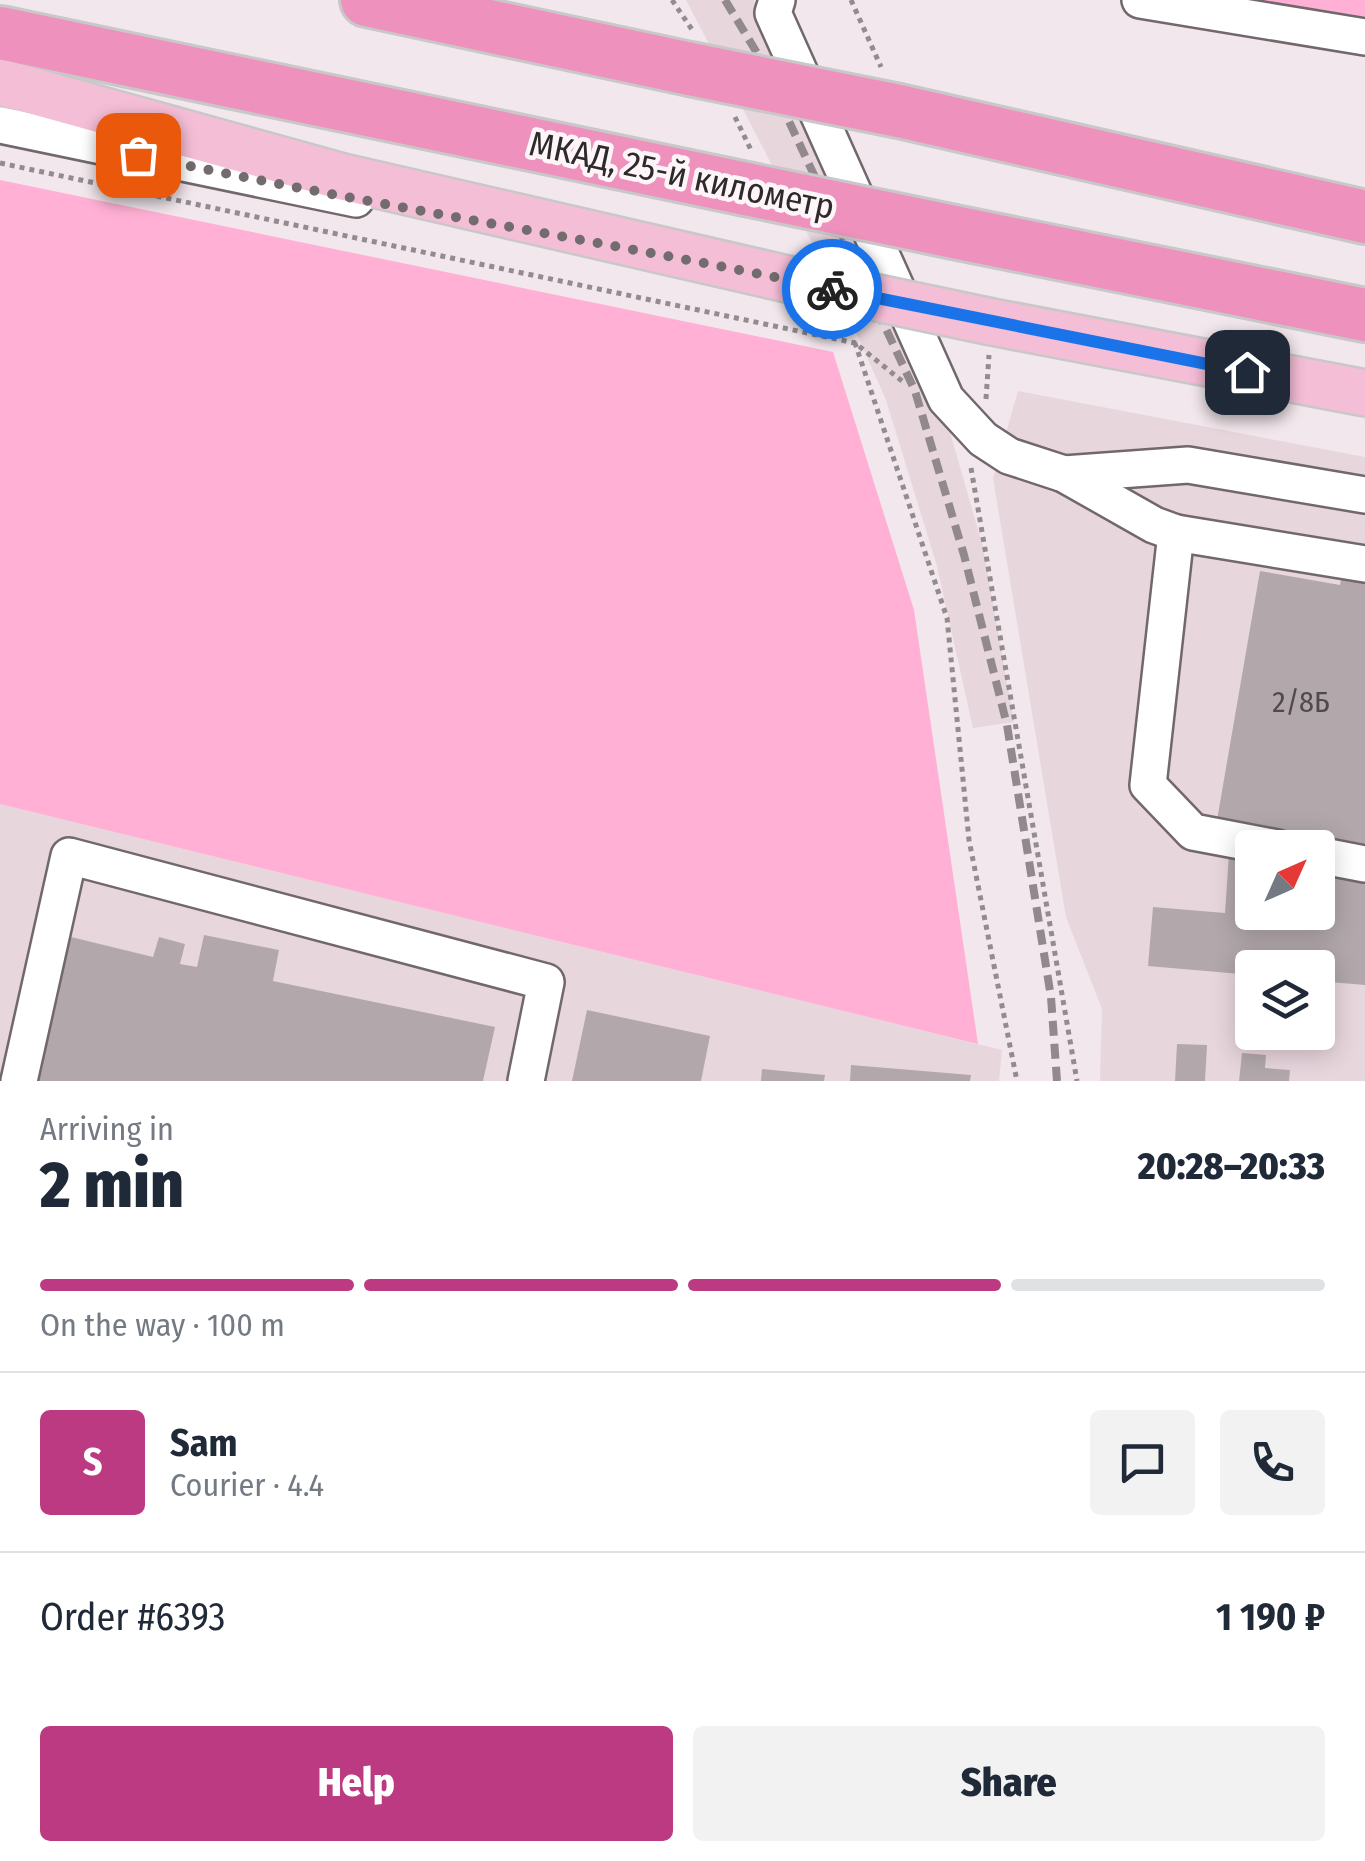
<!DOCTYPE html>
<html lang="en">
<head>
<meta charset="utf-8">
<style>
  :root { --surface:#fff; --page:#f2f2f3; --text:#1f2937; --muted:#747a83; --line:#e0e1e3; --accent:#bc3a81 }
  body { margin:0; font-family:"Fira Sans Condensed",sans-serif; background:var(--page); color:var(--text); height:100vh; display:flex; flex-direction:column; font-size:38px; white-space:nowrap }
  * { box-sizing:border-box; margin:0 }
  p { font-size:32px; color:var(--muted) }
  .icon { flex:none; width:55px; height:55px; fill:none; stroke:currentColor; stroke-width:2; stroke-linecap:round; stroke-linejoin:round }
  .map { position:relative; height:1081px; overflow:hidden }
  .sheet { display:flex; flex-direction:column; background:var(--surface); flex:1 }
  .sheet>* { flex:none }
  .needle { width:65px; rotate:45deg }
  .buttons { position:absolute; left:1235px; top:830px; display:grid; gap:20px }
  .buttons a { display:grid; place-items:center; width:100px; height:100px; border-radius:10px; background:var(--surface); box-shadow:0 5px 25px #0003; font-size:50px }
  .pin { position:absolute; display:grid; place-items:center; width:85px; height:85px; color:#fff; margin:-42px; border-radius:20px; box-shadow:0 5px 15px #0006 }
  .courier { position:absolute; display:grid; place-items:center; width:100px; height:100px; margin:-50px; border:8px solid #1a73e8; border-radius:50%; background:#fff; color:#222; box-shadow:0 2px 12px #0007 }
  .summary em { font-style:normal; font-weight:800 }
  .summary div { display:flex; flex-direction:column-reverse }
  .summary { display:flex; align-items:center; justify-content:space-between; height:170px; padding:0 40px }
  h1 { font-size:65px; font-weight:800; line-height:75px }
  .bar { display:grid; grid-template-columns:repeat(4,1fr); gap:15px 10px; align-content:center; height:120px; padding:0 40px }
  .bar i { height:12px; border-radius:8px; background:var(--line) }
  .bar .active { background:var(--accent) }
  .bar p { grid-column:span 4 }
  .line { display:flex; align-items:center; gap:25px; padding:0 40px; border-top:2px solid var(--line) }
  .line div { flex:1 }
  .round { display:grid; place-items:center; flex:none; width:105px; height:105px; border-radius:10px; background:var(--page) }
  .cta { display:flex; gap:20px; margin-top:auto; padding:20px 40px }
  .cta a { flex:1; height:115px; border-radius:10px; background:var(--accent); color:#fff; font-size:40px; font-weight:800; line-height:115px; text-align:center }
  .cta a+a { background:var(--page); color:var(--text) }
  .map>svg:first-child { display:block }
  .built { fill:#e8d6dd; fill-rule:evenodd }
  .green { fill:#ffb0d4 }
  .building { fill:#b2a8ac }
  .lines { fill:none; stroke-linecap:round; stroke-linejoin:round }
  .minor-casing { stroke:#71686c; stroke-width:40 }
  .major-casing { stroke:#c9c8c8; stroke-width:50 }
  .highway-casing { stroke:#c9c8c8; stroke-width:58 }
  .path { stroke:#938c8f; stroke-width:5; stroke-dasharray:5 5; stroke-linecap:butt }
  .minor { stroke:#fff; stroke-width:35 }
  .major { stroke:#f5bed7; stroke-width:45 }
  .highway { stroke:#ee92bd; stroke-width:52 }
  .rail { stroke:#91898d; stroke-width:8; stroke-dasharray:15 8; stroke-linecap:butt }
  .major-bridge-casing { stroke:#c9c8c8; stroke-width:50; stroke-linecap:butt }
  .highway-bridge-casing { stroke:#c9c8c8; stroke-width:58; stroke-linecap:butt }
  .major-bridge { stroke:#f5bed7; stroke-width:45 }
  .highway-bridge { stroke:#ee92bd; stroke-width:52 }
  .done { stroke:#736c6f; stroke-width:10; stroke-dasharray:0 18 }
  .route { stroke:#1a73e8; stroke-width:12 }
  .labels { text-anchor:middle; stroke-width:9; stroke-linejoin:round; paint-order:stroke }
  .number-label { font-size:30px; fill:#4f4a4c }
  .street-label { font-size:35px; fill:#2e2a2c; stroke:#fef5f9 }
</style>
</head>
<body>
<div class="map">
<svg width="1365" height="1081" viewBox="0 0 1365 1081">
  <rect width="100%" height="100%" fill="#f2e7ec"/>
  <g class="built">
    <polygon points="686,0 754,0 943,408 983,547 1014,722 973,728 937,566 886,400 838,292"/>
    <path d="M1018,391L1365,457V1081H1100L1102,1009L1066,917L993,478ZM1252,848H1318V912H1252ZM1252,968H1318V1032H1252Z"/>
    <polygon points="0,804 1002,1050 999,1081 0,1081"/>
  </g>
  <g class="green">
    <polygon points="1208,0 1365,0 1365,24"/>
    <polygon points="0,180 833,352 914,610 978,1044 0,804"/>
  </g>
  <g class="building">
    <polygon points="1344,565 1365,569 1365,846 1217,820 1260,571 1340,585"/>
    <polygon points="1229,854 1252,859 1252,912 1318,912 1318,872 1365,882 1365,985 1318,981 1318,968 1252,968 1252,975 1148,966 1153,907 1225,913"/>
    <polygon points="204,935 279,950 273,981 495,1027 483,1081 36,1081 67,936 153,957 159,937 185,944 180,964 197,967"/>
    <polygon points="587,1010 710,1036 701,1081 572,1081"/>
    <polygon points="1177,1044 1207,1045 1205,1081 1175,1081"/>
    <polygon points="1242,1053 1266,1055 1265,1068 1290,1070 1289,1081 1239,1081"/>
    <polygon points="851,1065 971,1075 970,1081 850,1081"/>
    <polygon points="762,1069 825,1075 824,1081 761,1081"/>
  </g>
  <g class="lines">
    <g class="minor-casing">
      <g id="minor">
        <polyline points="777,0 773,13 946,399 983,439 1009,456 1064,474 1154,525 1176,533 1365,564"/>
        <polyline points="1140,0 1365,37"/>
        <polyline points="0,125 356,199"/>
        <polyline points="1064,474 1188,465 1365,495"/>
        <polyline points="1176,533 1148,785 1193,832 1277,848"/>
        <polyline points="1318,855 1365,864"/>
        <polyline points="19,1081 69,856 546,982 526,1081"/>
      </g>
    </g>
    <g class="major-casing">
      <g id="major">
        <polyline points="0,82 343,177 787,279"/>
        <polyline points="992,322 1365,393"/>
      </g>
    </g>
    <g class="highway-casing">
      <g id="highway">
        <polyline points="367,0 690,69"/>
        <polyline points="0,33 746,189"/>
        <polyline points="899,111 1365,217"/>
        <polyline points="954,232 1365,315"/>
      </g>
    </g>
    <g class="path">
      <polyline points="672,0 693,31"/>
      <polyline points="851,0 881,67"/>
      <polyline points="735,117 752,152"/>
      <polyline points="0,163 855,343"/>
      <polyline points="902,381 855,343 947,618 969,840 1017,1081"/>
      <polyline points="986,399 989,355"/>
      <polyline points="971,468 1077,1081"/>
    </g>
    <use href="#minor" class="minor"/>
    <use href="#major" class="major"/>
    <use href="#highway" class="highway"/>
    <polyline class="rail" points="725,0 757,53 915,391 964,555 1007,725 1051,997 1057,1081"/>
    <g class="major-bridge-casing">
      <polyline id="major-bridge" points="787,279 992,322"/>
    </g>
    <g class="highway-bridge-casing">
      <g id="highway-bridge">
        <polyline points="690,69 899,111"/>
        <polyline points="746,189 954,232"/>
      </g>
    </g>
    <use href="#major-bridge" class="major-bridge"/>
    <use href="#highway-bridge" class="highway-bridge"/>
  </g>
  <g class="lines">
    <path class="done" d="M138,155C368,205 601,240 832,289"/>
    <polyline class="route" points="832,289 1247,372"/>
  </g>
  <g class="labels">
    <g class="number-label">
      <text x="1301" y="712">2/8Б</text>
    </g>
    <g class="street-label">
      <text transform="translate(682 175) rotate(12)" y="12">МКАД, 25-й километр</text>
    </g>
  </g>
</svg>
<div class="buttons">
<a><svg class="needle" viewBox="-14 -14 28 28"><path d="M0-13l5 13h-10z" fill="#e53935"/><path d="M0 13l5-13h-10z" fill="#747a83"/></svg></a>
<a><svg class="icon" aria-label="layers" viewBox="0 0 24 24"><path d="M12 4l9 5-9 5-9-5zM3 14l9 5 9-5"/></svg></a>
</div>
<div class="pin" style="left:138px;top:155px;background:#ea580c"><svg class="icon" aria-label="bag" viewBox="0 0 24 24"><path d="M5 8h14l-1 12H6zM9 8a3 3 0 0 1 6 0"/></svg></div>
<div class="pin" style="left:1247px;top:372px;background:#1f2937"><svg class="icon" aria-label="home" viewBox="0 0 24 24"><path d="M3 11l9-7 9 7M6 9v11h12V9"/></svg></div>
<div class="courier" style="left:832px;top:289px"><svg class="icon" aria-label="bike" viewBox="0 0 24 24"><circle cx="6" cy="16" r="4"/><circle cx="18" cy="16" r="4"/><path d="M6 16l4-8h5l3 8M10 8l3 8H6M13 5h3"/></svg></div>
</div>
<section class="sheet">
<div class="summary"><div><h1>2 min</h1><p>Arriving in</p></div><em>20:28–20:33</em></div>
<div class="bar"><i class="active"></i><i class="active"></i><i class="active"></i><i></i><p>On the way · 100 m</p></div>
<div class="line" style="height:180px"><b class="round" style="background:var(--accent);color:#fff">S</b><div><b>Sam</b><p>Courier · 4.4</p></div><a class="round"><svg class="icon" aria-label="chat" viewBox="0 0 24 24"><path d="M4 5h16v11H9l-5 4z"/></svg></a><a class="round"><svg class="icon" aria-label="phone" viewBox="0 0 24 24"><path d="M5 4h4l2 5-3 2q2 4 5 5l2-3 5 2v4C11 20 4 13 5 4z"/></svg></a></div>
<div class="line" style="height:130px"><div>Order #6393</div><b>1 190 ₽</b></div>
<div class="cta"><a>Help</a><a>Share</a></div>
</section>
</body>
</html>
